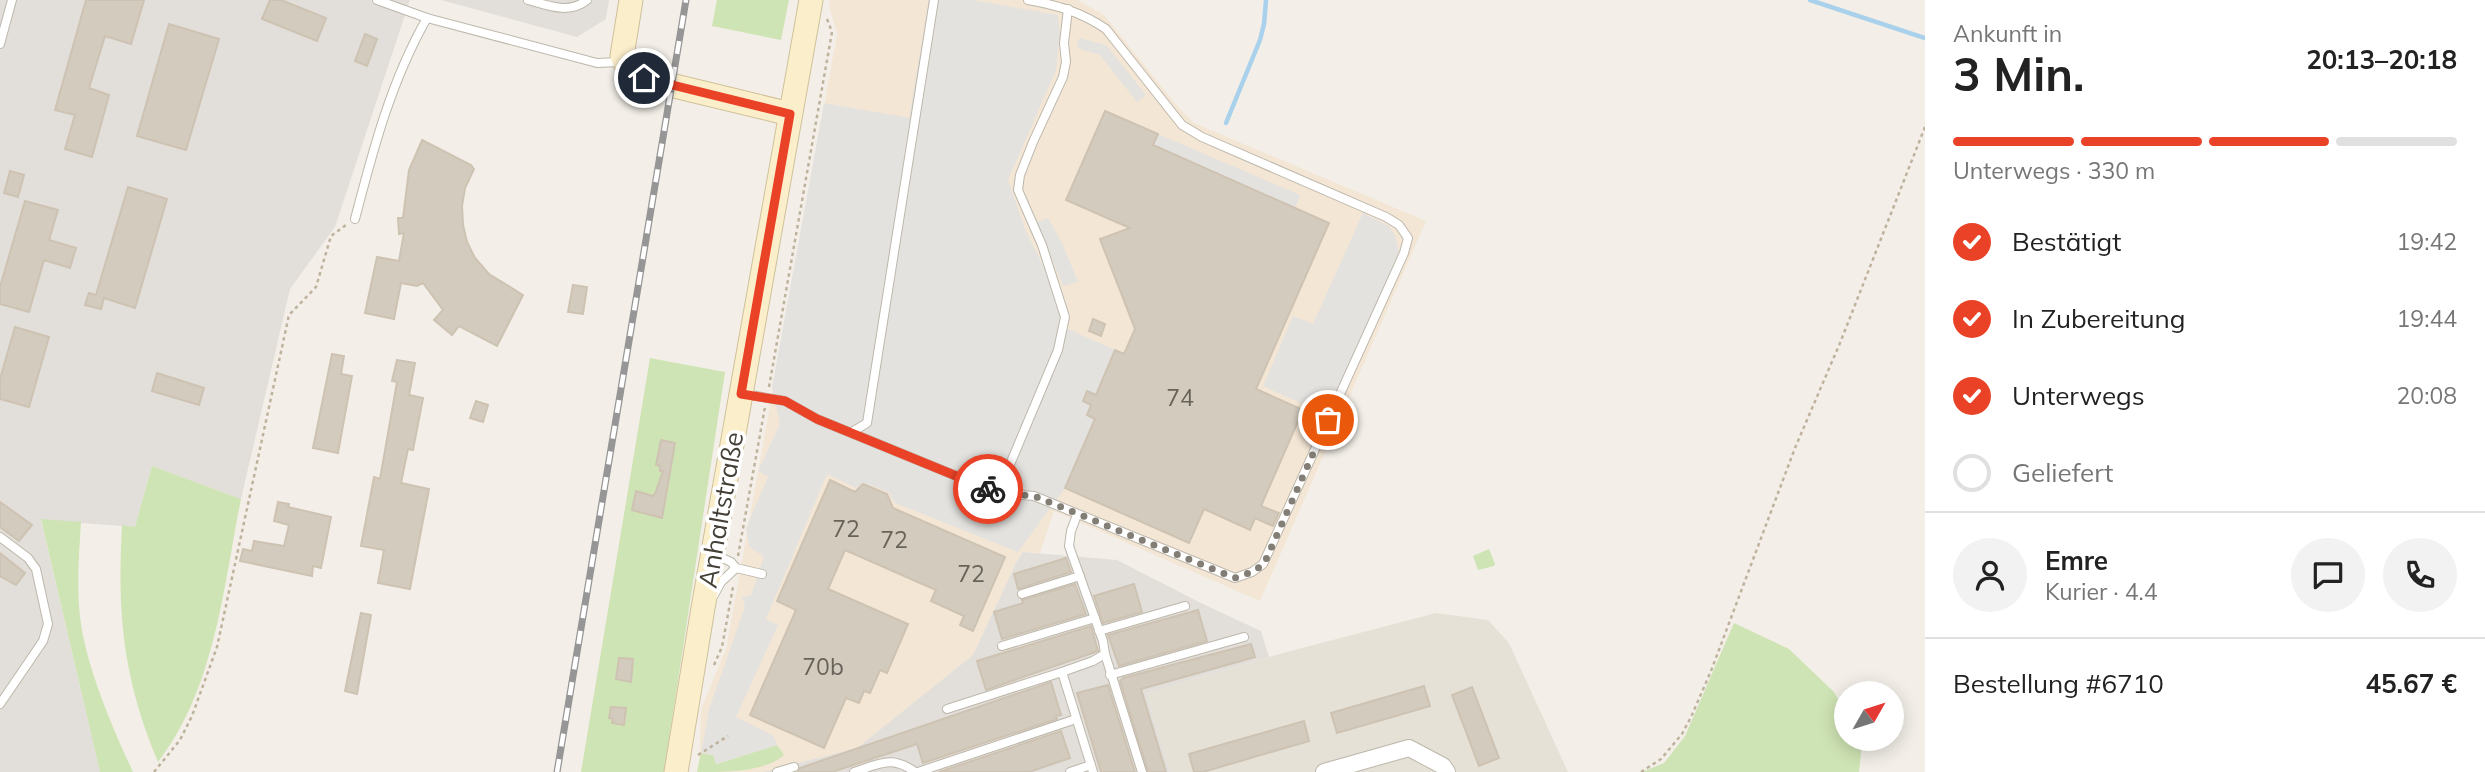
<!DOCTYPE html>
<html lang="de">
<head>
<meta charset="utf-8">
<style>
  :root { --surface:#fff; --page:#f2f2f2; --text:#222; --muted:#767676; --line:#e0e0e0; --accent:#ea4227 }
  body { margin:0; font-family:Mulish,sans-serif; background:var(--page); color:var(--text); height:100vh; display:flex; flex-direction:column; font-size:26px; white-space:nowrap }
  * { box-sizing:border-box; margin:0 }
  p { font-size:23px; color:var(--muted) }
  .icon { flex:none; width:38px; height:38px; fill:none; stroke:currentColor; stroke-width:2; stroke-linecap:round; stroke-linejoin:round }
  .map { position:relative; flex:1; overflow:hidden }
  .details { display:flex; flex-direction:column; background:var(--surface); width:560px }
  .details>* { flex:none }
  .needle { width:46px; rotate:51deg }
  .buttons { position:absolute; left:1834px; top:681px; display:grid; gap:14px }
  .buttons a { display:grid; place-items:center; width:70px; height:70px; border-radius:50%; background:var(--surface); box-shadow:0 4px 18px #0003; font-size:35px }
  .pin { position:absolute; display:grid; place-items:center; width:60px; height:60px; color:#fff; margin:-30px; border:4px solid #fff; border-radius:50%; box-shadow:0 2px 7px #0007 }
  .courier { position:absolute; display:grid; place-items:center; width:70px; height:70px; margin:-35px; border:5px solid #ea4227; border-radius:50%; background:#fff; color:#222; box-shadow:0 2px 9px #0007 }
  .head em { font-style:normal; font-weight:700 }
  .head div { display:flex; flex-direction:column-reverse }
  .head { display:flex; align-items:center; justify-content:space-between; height:119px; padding:0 28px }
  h1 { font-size:46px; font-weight:700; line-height:52px }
  .bar { display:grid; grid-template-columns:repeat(4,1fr); gap:10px 7px; align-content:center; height:84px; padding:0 28px }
  .bar i { height:9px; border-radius:5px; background:var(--line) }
  .bar .current { background:var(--accent) }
  .bar p { grid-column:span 4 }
  .line { display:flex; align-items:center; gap:18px; padding:0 28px; border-top:2px solid var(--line) }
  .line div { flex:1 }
  .round { display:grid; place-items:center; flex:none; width:74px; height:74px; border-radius:37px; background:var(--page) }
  ol { padding:0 28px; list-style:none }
  li { display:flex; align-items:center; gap:21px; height:77px }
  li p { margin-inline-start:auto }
  li .icon { padding:7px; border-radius:50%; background:var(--accent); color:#fff; stroke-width:4 }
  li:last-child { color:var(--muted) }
  li i { width:38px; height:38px; border:4px solid var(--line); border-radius:50% }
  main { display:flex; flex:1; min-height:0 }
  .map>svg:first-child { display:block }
  .residential { fill:#e6e1d6 }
  .commercial { fill:#f3e6d5 }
  .industrial { fill:#e2ded9 }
  .green { fill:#cfe4b4 }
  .parking { fill:#e4e2df }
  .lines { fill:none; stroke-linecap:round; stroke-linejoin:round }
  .stream { stroke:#a9d1eb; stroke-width:4.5 }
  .building { fill:#d3cbbe; stroke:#cec3b2; stroke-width:2 }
  .lane-casing { stroke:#bdb7ab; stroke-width:10 }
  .street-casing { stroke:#bdb7ab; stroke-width:18 }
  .secondary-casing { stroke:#cfc19a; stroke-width:25 }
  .path { stroke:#beb29d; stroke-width:2.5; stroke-dasharray:3.5 3.5; stroke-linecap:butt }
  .lane { stroke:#fff; stroke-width:8 }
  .street { stroke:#fff; stroke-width:16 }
  .secondary { stroke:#fbeeca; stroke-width:23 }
  .rail-casing { stroke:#969696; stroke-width:7 }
  .rail { stroke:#fff; stroke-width:4.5; stroke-dasharray:13; stroke-linecap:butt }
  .done { stroke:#827d75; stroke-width:7; stroke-dasharray:0 12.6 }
  .route { stroke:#ea4227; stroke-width:9 }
  .labels { text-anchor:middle; stroke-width:7; stroke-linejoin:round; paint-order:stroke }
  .number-label { font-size:23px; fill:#686359 }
  .street-label { font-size:26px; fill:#454037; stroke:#fff }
</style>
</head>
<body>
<main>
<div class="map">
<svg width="1925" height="772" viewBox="0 0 1925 772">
  <rect width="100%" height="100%" fill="#f3efe8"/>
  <polygon class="residential" points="1436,613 1488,620 1509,643 1568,772 1170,772 1146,693 1283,653"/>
  <polygon class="commercial" points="830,0 1078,0 1104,15 1178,107 1194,123 1426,221 1260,601 1054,511 1040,553 1023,552 1016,563 973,655 857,748 763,772 699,772 701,709 726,649 837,34 829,6"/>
  <g class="industrial">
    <polygon points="0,0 410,0 335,227 290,289 241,499 152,466 135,527 41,520 100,772 0,772"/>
    <polygon points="441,0 609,0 606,19 577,37"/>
    <polygon points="1023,552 1117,560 1203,604 1261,631 1269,657 1146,693 1170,772 763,772 857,748 973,655 1016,563"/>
  </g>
  <g class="green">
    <polygon points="717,0 789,0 781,40 712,26"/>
    <polygon points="650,358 725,372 664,772 581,772"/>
    <path d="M152,466L241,499C223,589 215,688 158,762C123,678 117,615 122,525L135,527Z"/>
    <path d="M41,519L81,522C79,556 76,590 81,624C88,671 113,729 133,772H100Z"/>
    <polygon points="1489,549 1495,564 1494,566 1478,570 1473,556"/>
    <polygon points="1734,623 1789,649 1834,692 1846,714 1846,738 1859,739 1862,743 1859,772 1642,772 1664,763 1685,736"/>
    <path d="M777,745L784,755C765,772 726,772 697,772L701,753L713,755L717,764Z"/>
  </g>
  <g class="parking">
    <polygon points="929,0 972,0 1058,15 1060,34 1056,70 1008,180 1026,232 1047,273 1068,329 1115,350 1096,395 1087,391 1083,401 1091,405 1087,415 1095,419 1065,488 1018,552 895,503 888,492 864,483 856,488 827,474 766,619 778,625 736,717 774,736 777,745 716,764 713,755 701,753 709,709 745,607 742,597 751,595 764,557 749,546 746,528 768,477 758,471 780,424 772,387 824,103 909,118"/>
    <polygon points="1079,38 1106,45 1146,95 1137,102 1100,55 1077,48"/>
    <polygon points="1158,134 1300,195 1295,208 1153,145"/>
    <polygon points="1363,213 1389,226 1395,236 1399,252 1327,415 1263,386 1293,316 1313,324"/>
    <polygon points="1048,218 1062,243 1078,282 1063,286 1037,222"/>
  </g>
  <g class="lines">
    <g class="stream">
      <polyline points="1810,0 1925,38"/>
      <polyline points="1226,123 1260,40 1264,24 1266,0"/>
    </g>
  </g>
  <g class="building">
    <polygon points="86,0 144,0 131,44 105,36 89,88 109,95 92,157 65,149 75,115 55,110"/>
    <polygon points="270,0 281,0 326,18 317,41 262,19"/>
    <polygon points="169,24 219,39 186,150 137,136"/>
    <polygon points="365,34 377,39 367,66 355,61"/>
    <polygon points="1105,111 1158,134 1153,145 1329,223 1256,389 1303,410 1261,506 1279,513 1273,526 1255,518 1250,530 1204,509 1189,543 1065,488 1095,419 1087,415 1091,405 1083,401 1087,391 1096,395 1115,350 1124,354 1135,329 1100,239 1130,228 1066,200"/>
    <polygon points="422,140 471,165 474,169 465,188 462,206 463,225 467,242 475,258 489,274 523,295 497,346 459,326 452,335 434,320 443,310 423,283 417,286 401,283 394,319 365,313 377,257 399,261 404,233 399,234 398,218 403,218 409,170"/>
    <polygon points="10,171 24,175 18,197 4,193"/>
    <polygon points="128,187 167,199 135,308 104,298 101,309 85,305 89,293 96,295"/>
    <polygon points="25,201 58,210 49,240 76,248 70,268 44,260 29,312 0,304 0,287"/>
    <polygon points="573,285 587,287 583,314 568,312"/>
    <polygon points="1093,319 1105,324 1101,336 1089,331"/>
    <polygon points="15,327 49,337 29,407 0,399 0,379"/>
    <polygon points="332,354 344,356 341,374 352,376 338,453 313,448"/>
    <polygon points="397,360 415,363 409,395 423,398 413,450 408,449 401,483 429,489 410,589 378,583 384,550 361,546 374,477 380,479 397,382 392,381"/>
    <polygon points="157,373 204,388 199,405 152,391"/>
    <polygon points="476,401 488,405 483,422 470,418"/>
    <polygon points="661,440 675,443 662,518 632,510 636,491 653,496 655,494 663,471 660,471 660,466 656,465"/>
    <polygon points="830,480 855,492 863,484 887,494 893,508 1005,557 973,631 960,625 964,616 931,601 936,590 845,550 828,589 908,624 887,673 880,670 870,693 864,691 859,703 846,698 824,748 750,715 796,610 777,601"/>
    <polygon points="0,502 32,525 19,541 0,527"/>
    <polygon points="278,502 289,504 288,507 331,517 321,568 313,566 312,576 240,561 243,549 252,551 254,541 284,546 289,525 274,521"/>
    <polygon points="0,553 25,573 16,585 0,576"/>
    <polygon points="1066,558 1071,572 1018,589 1014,574"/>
    <polygon points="1075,584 1086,614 1002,639 994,612 1023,603 1022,600"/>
    <polygon points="1134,584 1142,612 1103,623 1094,596"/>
    <polygon points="1198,610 1207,641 1119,666 1108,635"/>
    <polygon points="361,613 371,615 357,694 345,691"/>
    <polygon points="1091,626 1098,651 986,690 977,661"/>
    <polygon points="1251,644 1255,657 1141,689 1166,772 1148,772 1120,681 1123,678"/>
    <polygon points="619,658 633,659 631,682 616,679"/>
    <polygon points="1051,682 1061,715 1056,716 1057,719 923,763 917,744 832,772 798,772 800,768"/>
    <polygon points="1108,685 1135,772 1101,772 1077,693"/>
    <polygon points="1424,686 1430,706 1337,733 1331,713"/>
    <polygon points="1472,687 1499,758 1479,766 1452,695"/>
    <polygon points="611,707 626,708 624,725 612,723 613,719 609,718"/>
    <polygon points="1304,721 1309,741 1203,772 1194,772 1189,754"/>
    <polygon points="1061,731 1070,758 1029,772 939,772"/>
  </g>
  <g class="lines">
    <g class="lane-casing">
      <g id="lane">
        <polyline points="377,0 427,18 597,63 620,62"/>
        <path d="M528,0C547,5 569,15 587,0"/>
        <polyline points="0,44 12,0"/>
        <path d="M355,219C373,150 391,81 427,18"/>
        <path d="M744,394L785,401L817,419L998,493L1034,496L1235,578L1252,572L1263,564L1404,253L1408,238L1399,225L1386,217L1202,137L1182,125L1106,29C1081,12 1057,5 1028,0"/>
        <polyline points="852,432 867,423 934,0"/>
        <polyline points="998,493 1058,350 1065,317 1042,245 1018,190 1020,175 1033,142 1063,77 1066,62 1064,43 1068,9"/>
        <polyline points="0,537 28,558 36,569 48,624 43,641 0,704"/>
        <polyline points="716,555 731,562 736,568 762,574"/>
        <polyline points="1022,594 1080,576"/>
        <polyline points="714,595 721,582 736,568"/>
        <polyline points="1099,631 1185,606"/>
        <polyline points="1002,646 1095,618"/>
        <polyline points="1105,654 1142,772"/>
        <polyline points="1062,672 1093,661 1105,654 1103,641 1069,546 1071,531 1077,515"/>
        <polyline points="1110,675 1244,637"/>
        <polyline points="947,709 1062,672 1093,772"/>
        <polyline points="777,772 794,767"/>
        <path d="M854,772C879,764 892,755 915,772"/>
        <polyline points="918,772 1076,719"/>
        <polyline points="1070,772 1091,765"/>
      </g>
    </g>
    <g class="street-casing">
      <polyline id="street" points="1324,772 1409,748 1443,766 1447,772"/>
    </g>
    <g class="secondary-casing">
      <g id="secondary">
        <polyline points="631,0 622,56 629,71 658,82 790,114"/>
        <polyline points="676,772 703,608 811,0"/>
      </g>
    </g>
    <g class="path">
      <polyline points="769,387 832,32 827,19"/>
      <polyline points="738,556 765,407"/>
      <polyline points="714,665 722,647 733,587"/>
      <polyline points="698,755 728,736"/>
      <polyline points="154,772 180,740 192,716 217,647 289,315 316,287 331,236 346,225"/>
      <polyline points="1641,772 1661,759 1682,734 1691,717 1711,671 1795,448 1840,343 1925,127"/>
    </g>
    <use href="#lane" class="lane"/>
    <use href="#street" class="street"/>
    <use href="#secondary" class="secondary"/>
    <g class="rail-casing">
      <polyline id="rail" points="557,772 686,0"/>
    </g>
    <use href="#rail" class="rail"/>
  </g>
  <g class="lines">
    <polyline class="done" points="988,489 998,493 1034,496 1235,578 1252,572 1264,564 1328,420"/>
    <polyline class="route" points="644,78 790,114 741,394 785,401 817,419 988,489"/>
  </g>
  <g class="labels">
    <g class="number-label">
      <text x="1180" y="406">74</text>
      <text x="846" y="537">72</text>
      <text x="894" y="548">72</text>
      <text x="971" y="582">72</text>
      <text x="823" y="675">70b</text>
    </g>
    <g class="street-label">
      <text transform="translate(721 510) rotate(-80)" y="9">Anhaltstraße</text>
    </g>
  </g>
</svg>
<div class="buttons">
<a><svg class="needle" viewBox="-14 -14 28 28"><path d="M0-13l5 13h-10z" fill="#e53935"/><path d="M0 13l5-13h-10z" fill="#767676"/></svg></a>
</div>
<div class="pin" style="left:1328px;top:420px;background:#ea580c"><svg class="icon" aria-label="bag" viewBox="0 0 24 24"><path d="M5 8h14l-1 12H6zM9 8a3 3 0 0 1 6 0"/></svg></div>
<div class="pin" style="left:644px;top:78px;background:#1f2937"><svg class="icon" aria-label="home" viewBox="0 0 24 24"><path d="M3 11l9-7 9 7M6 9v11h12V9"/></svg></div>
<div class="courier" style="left:988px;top:489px"><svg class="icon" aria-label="bike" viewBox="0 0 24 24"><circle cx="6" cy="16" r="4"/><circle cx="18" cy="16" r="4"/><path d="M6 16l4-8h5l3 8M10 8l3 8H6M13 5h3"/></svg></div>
</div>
<section class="details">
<div class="head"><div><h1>3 Min.</h1><p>Ankunft in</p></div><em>20:13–20:18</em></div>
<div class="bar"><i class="current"></i><i class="current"></i><i class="current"></i><i></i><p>Unterwegs · 330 m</p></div>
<ol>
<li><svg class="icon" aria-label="check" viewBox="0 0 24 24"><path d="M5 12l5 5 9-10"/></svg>Bestätigt<p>19:42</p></li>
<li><svg class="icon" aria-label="check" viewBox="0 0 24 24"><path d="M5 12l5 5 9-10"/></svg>In Zubereitung<p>19:44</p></li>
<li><svg class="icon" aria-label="check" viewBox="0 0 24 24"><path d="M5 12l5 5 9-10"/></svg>Unterwegs<p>20:08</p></li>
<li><i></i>Geliefert</li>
</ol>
<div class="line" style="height:126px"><a class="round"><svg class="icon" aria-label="person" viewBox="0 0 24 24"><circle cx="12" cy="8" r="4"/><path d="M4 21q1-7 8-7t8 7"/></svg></a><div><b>Emre</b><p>Kurier · 4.4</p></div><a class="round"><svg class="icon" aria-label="chat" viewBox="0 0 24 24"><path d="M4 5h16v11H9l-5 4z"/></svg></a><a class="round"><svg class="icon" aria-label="phone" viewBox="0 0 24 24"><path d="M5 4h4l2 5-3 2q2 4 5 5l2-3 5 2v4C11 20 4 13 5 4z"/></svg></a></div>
<div class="line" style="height:91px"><div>Bestellung #6710</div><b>45.67 €</b></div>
</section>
</main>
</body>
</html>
